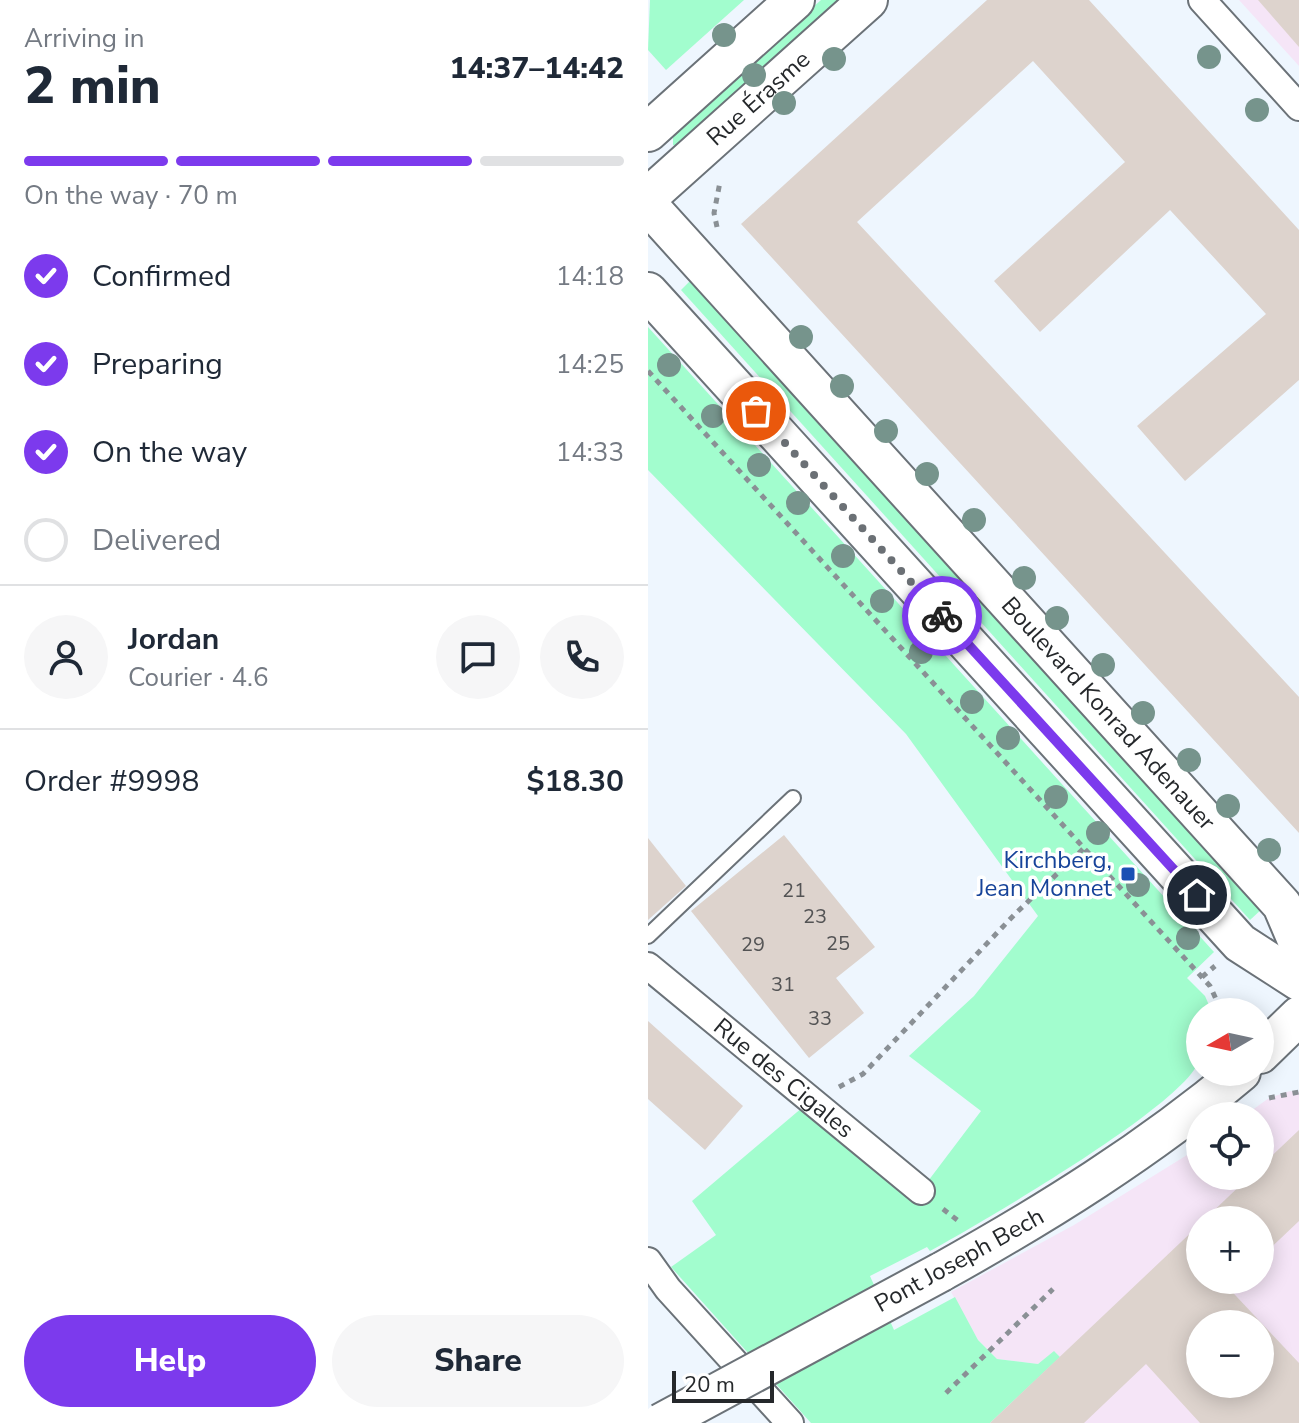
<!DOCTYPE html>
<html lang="en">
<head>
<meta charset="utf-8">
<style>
  :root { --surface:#fff; --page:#f6f6f7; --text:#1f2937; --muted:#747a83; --line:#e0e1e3; --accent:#7c3aed }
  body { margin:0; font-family:"Nunito Sans",sans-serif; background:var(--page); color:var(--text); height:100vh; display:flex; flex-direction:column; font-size:30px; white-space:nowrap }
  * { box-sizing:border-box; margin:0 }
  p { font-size:26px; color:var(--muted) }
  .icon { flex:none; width:44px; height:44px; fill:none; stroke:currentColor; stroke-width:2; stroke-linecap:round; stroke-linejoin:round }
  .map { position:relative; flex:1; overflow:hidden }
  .side { display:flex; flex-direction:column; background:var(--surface); width:648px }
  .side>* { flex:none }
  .needle { width:52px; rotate:261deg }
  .fabs { position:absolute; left:538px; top:998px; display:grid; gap:16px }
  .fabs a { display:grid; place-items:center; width:88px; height:88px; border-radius:50%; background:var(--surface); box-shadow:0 4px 20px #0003; font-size:40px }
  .scale { position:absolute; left:24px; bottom:20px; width:102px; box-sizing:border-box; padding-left:8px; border:4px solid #25282b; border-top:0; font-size:22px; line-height:28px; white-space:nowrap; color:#25282b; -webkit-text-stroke:6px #fff; paint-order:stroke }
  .pin { position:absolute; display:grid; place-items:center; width:68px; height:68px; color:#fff; margin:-34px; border:4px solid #fff; border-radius:50%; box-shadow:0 2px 8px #0007 }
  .courier { position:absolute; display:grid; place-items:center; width:80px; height:80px; margin:-40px; border:6px solid #7c3aed; border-radius:50%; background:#fff; color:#222; box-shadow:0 2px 10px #0007 }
  .head em { font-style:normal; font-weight:800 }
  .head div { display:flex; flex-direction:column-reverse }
  .head { display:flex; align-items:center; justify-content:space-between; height:136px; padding:0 24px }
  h1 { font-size:52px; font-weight:800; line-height:60px }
  .bar { display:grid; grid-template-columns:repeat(4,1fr); gap:12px 8px; align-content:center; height:96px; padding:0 24px }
  .bar i { height:10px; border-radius:6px; background:var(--line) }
  .bar .current { background:var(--accent) }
  .bar p { grid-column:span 4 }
  .line { display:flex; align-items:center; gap:20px; padding:0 24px; border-top:2px solid var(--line) }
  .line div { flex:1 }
  .round { display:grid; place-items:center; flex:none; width:84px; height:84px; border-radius:42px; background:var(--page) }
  ol { padding:0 24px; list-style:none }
  li { display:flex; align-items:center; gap:24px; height:88px }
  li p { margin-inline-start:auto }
  li .icon { padding:8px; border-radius:50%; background:var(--accent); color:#fff; stroke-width:4 }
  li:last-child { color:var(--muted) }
  li i { width:44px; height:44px; border:4px solid var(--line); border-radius:50% }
  .cta { display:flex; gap:16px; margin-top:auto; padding:16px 24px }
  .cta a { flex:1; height:92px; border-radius:48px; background:var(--accent); color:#fff; font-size:32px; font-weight:800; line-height:92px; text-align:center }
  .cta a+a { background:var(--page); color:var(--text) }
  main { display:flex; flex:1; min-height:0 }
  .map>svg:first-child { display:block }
  .commercial { fill:#f5e5f7; fill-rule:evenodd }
  .green { fill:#a2fdce }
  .building { fill:#ddd3cd; fill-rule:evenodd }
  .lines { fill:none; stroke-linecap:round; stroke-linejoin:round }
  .lane-casing { stroke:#6b7278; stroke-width:18 }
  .street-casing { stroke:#6b7278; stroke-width:30 }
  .secondary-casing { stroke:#6b7278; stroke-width:42 }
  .path { stroke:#8a9095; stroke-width:5; stroke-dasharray:6 6; stroke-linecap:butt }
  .lane { stroke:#fff; stroke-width:14 }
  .street { stroke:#fff; stroke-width:26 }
  .secondary { stroke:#fff; stroke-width:38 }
  .secondary-bridge-casing { stroke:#6b7278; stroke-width:42; stroke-linecap:butt }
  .secondary-bridge { stroke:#fff; stroke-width:38 }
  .tree { fill:#76948c }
  .done { stroke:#6b7075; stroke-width:8; stroke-dasharray:0 14.4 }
  .route { stroke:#7c3aed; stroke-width:10 }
  .transit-dot { fill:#1a4fb4; stroke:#fff; stroke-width:3 }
  .labels { text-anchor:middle; stroke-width:7; stroke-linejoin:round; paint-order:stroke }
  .number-label { font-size:20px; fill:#535354 }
  .street-label { font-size:24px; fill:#25282b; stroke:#fff }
  .transit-label { font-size:24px; fill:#164399; stroke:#fff; text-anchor:end }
</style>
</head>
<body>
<main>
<section class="side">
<div class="head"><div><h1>2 min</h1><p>Arriving in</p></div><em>14:37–14:42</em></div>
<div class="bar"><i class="current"></i><i class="current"></i><i class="current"></i><i></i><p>On the way · 70 m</p></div>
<ol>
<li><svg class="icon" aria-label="check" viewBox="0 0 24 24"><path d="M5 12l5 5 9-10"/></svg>Confirmed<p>14:18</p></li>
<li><svg class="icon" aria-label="check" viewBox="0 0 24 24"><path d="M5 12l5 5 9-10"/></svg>Preparing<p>14:25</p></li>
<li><svg class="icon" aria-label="check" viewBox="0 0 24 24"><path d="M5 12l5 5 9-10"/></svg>On the way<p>14:33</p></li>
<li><i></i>Delivered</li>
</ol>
<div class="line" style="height:144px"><a class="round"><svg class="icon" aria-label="person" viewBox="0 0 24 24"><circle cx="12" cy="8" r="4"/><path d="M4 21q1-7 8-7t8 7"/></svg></a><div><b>Jordan</b><p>Courier · 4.6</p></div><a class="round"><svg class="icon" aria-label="chat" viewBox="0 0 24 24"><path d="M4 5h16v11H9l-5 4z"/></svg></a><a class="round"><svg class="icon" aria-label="phone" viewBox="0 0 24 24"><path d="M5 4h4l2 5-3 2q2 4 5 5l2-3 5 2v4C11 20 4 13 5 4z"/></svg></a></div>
<div class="line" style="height:104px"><div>Order #9998</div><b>$18.30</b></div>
<div class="cta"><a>Help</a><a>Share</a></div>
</section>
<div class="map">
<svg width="651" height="1423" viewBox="0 0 651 1423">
  <rect width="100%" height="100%" fill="#eef6fe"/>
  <g class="commercial">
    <polygon points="591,0 651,0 651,66"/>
    <path d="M642,1091L651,1092V1423H342L406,1352L390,1364L349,1359L330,1340L303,1292L426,1225L552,1147V1176H612V1116H596L621,1098ZM552,1220H612V1280H552ZM552,1324H612V1384H552Z"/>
  </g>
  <g class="green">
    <polygon points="2,0 96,0 18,70 0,50"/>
    <polygon points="173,0 197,0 31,147 25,145 25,134"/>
    <polygon points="44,279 615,908 602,920 33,290"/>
    <path d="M0,327L566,952L539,978L557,996L564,1012H552C552,1026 556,1048 551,1061C535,1106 331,1224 282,1251L279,1247L222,1276L246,1330L307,1297L330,1340L349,1359L390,1364L406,1351L412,1357L342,1423H163L23,1267L68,1235L44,1201L155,1107L268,1197L333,1111L261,1056L326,996L390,916L258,734L0,470Z"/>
  </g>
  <g class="building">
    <polygon points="339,0 441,0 651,230 651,380 537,481 489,426 618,314 522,210 392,332 346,281 477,162 385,61 209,222 651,697 651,833 93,224"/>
    <polygon points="610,0 651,0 651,47"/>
    <polygon points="136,835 227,947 188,978 216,1013 161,1058 43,911"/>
    <polygon points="0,838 38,886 0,920"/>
    <polygon points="0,1021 95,1106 57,1150 0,1099"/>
    <polygon points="651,1130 651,1221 612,1258 612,1220 556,1220 602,1176 612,1176 612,1167"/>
    <path d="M552,1224V1280H573L651,1363V1423H552L498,1364L436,1423H342ZM552,1324H612V1384H552Z"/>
  </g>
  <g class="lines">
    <g class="lane-casing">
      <polyline id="lane" points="0,936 145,798"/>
    </g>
    <g class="street-casing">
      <g id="street">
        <polyline points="554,0 651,107"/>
        <path id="s1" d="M0,966L273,1191"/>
        <polyline points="0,1261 20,1289 142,1423"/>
      </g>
    </g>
    <g class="secondary-casing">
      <g id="secondary">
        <polyline points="0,132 147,0"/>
        <path id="s2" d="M0,197L220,0"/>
        <path id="s3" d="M0,205L634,905L651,945"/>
        <polyline points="0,292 592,943 651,981"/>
        <polyline points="612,1054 651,1016"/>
        <path d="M293,1272C399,1213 500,1150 593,1072"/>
      </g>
    </g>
    <g class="path">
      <polyline points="69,227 66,213 72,182"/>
      <polyline points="0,371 562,986 574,1012"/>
      <polyline points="554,977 567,966"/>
      <polyline points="191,1087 215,1074 366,915 435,849"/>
      <polyline points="621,1098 651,1092"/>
      <polyline points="295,1209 313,1223"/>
      <polyline points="298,1393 405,1289"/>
    </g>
    <use href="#lane" class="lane"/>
    <use href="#street" class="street"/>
    <use href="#secondary" class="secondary"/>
    <g class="secondary-bridge-casing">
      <polyline id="secondary-bridge" points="13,1423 293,1272"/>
    </g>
    <use href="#secondary-bridge" class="secondary-bridge"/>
  </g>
  <g class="tree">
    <circle cx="76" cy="35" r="12"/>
    <circle cx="561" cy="57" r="12"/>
    <circle cx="186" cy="59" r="12"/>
    <circle cx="106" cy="75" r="12"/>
    <circle cx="136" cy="103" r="12"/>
    <circle cx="609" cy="110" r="12"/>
    <circle cx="153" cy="337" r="12"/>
    <circle cx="21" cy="365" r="12"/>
    <circle cx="194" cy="386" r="12"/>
    <circle cx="65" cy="416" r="12"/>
    <circle cx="238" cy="431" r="12"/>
    <circle cx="111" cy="465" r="12"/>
    <circle cx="279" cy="474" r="12"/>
    <circle cx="150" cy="503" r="12"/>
    <circle cx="326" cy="520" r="12"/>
    <circle cx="195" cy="556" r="12"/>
    <circle cx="376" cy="578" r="12"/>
    <circle cx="234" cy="601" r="12"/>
    <circle cx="409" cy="618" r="12"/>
    <circle cx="273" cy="652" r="12"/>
    <circle cx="455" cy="665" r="12"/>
    <circle cx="324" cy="702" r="12"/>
    <circle cx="495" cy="713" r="12"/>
    <circle cx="360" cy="738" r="12"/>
    <circle cx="541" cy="760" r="12"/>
    <circle cx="408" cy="797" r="12"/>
    <circle cx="580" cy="806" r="12"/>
    <circle cx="450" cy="833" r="12"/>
    <circle cx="621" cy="850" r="12"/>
    <circle cx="490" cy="885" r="12"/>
    <circle cx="540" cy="938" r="12"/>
  </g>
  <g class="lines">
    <polyline class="done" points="108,411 294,616"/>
    <polyline class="route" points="294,616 549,895"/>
  </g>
  <rect class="transit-dot" x="472" y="866" width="16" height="16" rx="4"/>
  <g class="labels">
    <g class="number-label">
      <text x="146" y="897">21</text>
      <text x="167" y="923">23</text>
      <text x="190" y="950">25</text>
      <text x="105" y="951">29</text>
      <text x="135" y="991">31</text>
      <text x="172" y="1025">33</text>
    </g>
    <g class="street-label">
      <text dy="8" stroke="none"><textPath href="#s2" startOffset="148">Rue Érasme</textPath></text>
      <text dy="8" stroke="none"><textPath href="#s3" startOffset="686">Boulevard Konrad Adenauer</textPath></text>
      <text dy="8" stroke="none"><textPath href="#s1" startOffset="176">Rue des Cigales</textPath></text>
      <text transform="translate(311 1260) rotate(-29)" y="8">Pont Joseph Bech</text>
    </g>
    <g class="transit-label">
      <text x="464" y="868">Kirchberg,<tspan x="464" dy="28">Jean Monnet</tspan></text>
    </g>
  </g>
</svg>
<div class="fabs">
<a><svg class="needle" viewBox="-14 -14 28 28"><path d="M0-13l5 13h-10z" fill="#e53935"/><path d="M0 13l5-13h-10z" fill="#747a83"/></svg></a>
<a><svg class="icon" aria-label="locate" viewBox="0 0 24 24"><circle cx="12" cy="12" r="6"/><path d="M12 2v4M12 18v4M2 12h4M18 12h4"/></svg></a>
<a>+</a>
<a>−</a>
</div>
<div class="scale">20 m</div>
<div class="pin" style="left:108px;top:411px;background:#ea580c"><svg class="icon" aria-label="bag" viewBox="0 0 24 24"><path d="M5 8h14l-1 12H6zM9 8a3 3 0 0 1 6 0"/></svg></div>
<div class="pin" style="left:549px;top:895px;background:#1f2937"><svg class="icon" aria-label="home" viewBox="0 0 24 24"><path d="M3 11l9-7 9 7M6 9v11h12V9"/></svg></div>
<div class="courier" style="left:294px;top:616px"><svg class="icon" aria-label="bike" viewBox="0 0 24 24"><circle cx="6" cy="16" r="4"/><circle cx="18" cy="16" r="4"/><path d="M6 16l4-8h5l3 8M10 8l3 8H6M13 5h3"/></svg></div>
</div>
</main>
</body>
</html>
